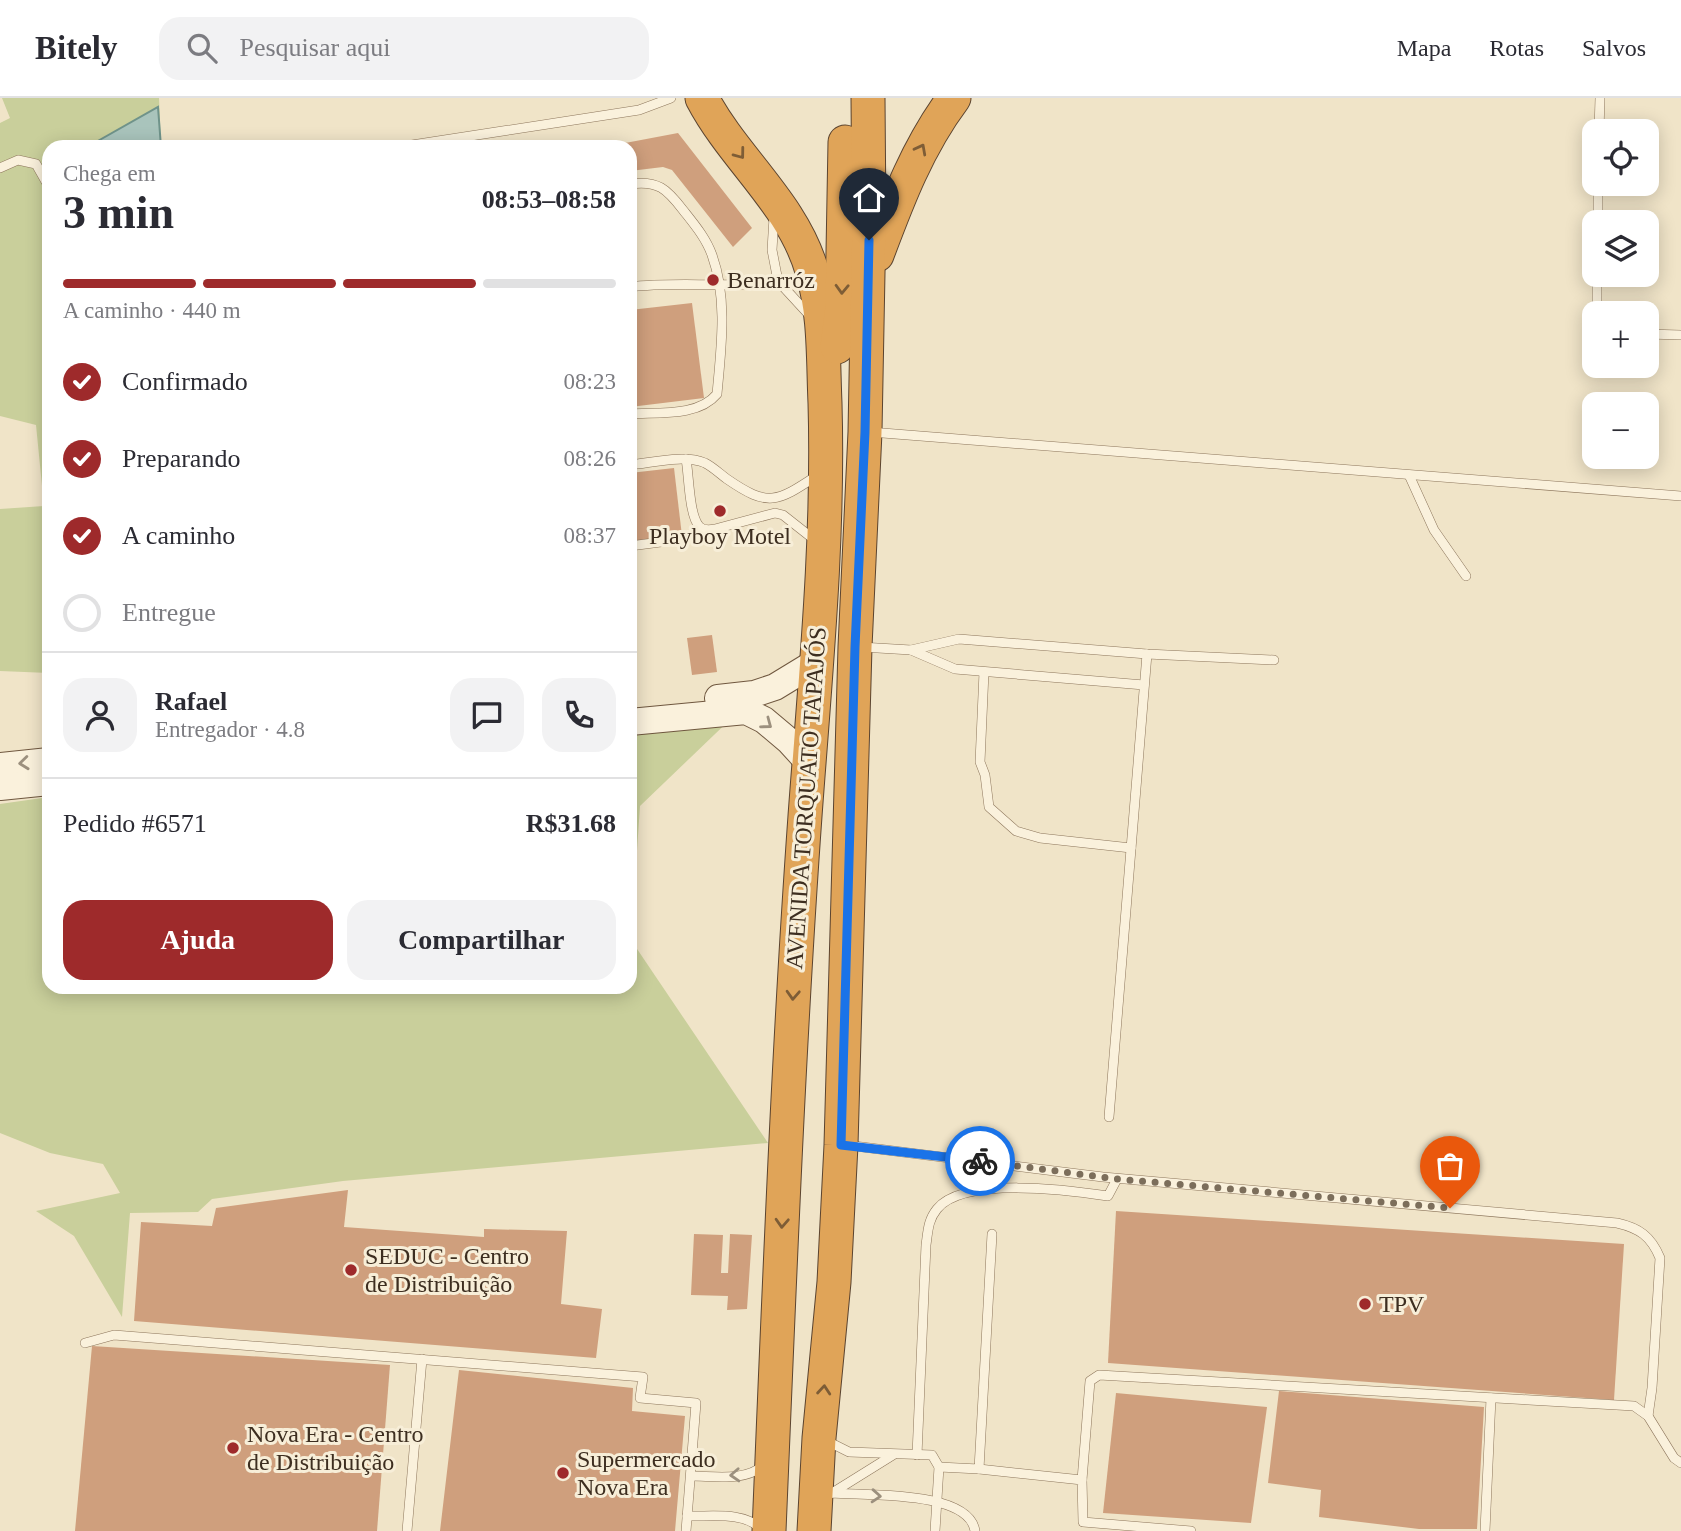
<!DOCTYPE html>
<html lang="pt">
<head>
<meta charset="utf-8">
<style>
  :root { --surface:#fff; --page:#f2f2f3; --text:#2b2b33; --muted:#7c7c81; --line:#e1e1e2; --accent:#9e2a2b }
  body { margin:0; font-family:"Times New Roman",serif; background:var(--page); color:var(--text); height:100vh; display:flex; flex-direction:column; font-size:26px; white-space:nowrap }
  * { box-sizing:border-box; margin:0 }
  p { font-size:23px; color:var(--muted) }
  .icon { flex:none; width:38px; height:38px; fill:none; stroke:currentColor; stroke-width:2; stroke-linecap:round; stroke-linejoin:round }
  .map { position:relative; flex:1; overflow:hidden }
  .panel { position:absolute; left:42px; top:42px; width:595px; height:854px; display:flex; flex-direction:column; background:var(--surface); border-radius:21px; box-shadow:0 4px 18px #0003 }
  .panel>* { flex:none }
  .tools { position:absolute; left:1582px; top:21px; display:grid; gap:14px }
  .tools a { display:grid; place-items:center; width:77px; height:77px; border-radius:14px; background:var(--surface); box-shadow:0 4px 18px #0003; font-size:35px }
  .pin { position:absolute; display:grid; place-items:center; width:60px; height:60px; color:#fff; margin:-72px -30px; border-radius:50% 50% 50% 0; rotate:-45deg; box-shadow:0 0 7px #0007 }
  .pin .icon { rotate:45deg }
  .courier { position:absolute; display:grid; place-items:center; width:70px; height:70px; margin:-35px; border:5px solid #1a73e8; border-radius:50%; background:#fff; color:#222; box-shadow:0 2px 9px #0007 }
  .summary em { font-style:normal; font-weight:800 }
  .summary div { display:flex; flex-direction:column-reverse }
  .summary { display:flex; align-items:center; justify-content:space-between; height:119px; padding:0 21px }
  h1 { font-size:46px; font-weight:800; line-height:52px }
  .bar { display:grid; grid-template-columns:repeat(4,1fr); gap:10px 7px; align-content:center; height:84px; padding:0 21px }
  .bar i { height:9px; border-radius:5px; background:var(--line) }
  .bar .selected { background:var(--accent) }
  .bar p { grid-column:span 4 }
  .line { display:flex; align-items:center; gap:18px; padding:0 21px; border-top:2px solid var(--line) }
  .line div { flex:1 }
  .round { display:grid; place-items:center; flex:none; width:74px; height:74px; border-radius:21px; background:var(--page) }
  ol { padding:0 21px; list-style:none }
  li { display:flex; align-items:center; gap:21px; height:77px }
  li p { margin-inline-start:auto }
  li .icon { padding:7px; border-radius:50%; background:var(--accent); color:#fff; stroke-width:4 }
  li:last-child { color:var(--muted) }
  li i { width:38px; height:38px; border:4px solid var(--line); border-radius:50% }
  .action { display:flex; gap:14px; margin-top:auto; padding:14px 21px }
  .action a { flex:1; height:80px; border-radius:21px; background:var(--accent); color:#fff; font-size:28px; font-weight:800; line-height:80px; text-align:center }
  .action a+a { background:var(--page); color:var(--text) }
  header { display:flex; align-items:center; gap:42px; box-sizing:border-box; height:98px; padding:0 35px; background:var(--surface); border-bottom:2px solid var(--line) }
  header strong { font-size:33px }
  nav { display:flex; gap:38px; margin-inline-start:auto; font-size:24px }
  .search { width:490px; height:63px; background:var(--page); display:flex; align-items:center; gap:18px; box-sizing:border-box; padding:0 24px; border-radius:21px; color:var(--muted); font-size:26px }
  .map>svg:first-child { display:block }
  .green { fill:#c9cf9b }
  .water { fill:#a9c4bc; stroke:#6f938a; stroke-width:2 }
  .building { fill:#cf9f7d }
  .lines { fill:none; stroke-linecap:round; stroke-linejoin:round }
  .lane-casing { stroke:#8d765c; stroke-width:10 }
  .secondary-casing { stroke:#6f573f; stroke-width:28 }
  .highway-casing { stroke:#5b4430; stroke-width:35 }
  .lane { stroke:#faf1dc; stroke-width:9 }
  .secondary { stroke:#faf1dc; stroke-width:26 }
  .highway { stroke:#e0a458; stroke-width:33 }
  .oneway { stroke:#7e5d36 }
  .oneway2 { stroke:#9c907e }
  .done { stroke:#7c6e5b; stroke-width:7; stroke-dasharray:0 12.6 }
  .route { stroke:#1a73e8; stroke-width:9 }
  .poi-dot { fill:#9e2a2b; stroke:#f7eed8; stroke-width:2.5 }
  .labels { text-anchor:middle; stroke-width:6; stroke-linejoin:round; paint-order:stroke }
  .poi-label { font-size:24px; fill:#3d2e20; stroke:#f7eed8; text-anchor:start }
  .street-label { font-size:24px; fill:#3d2e20; stroke:#f7eed8 }
</style>
</head>
<body>
<header>
<strong>Bitely</strong>
<div class="search"><svg class="icon" aria-label="search" viewBox="0 0 24 24"><circle cx="10" cy="10" r="6"/><path d="M15 15l6 6"/></svg>Pesquisar aqui</div>
<nav><a>Mapa</a><a>Rotas</a><a>Salvos</a></nav>
</header>
<div class="map">
<svg width="1681" height="1433" viewBox="0 0 1681 1433">
  <rect width="100%" height="100%" fill="#f0e4c8"/>
  <g class="green">
    <polygon points="2,0 159,0 161,49 49,49 49,575 0,573 0,411 44,408 36,327 0,318 0,25 10,20"/>
    <polygon points="739,613 640,708 631,842 768,1045 343,1083 212,1101 198,1114 130,1115 122,1219 74,1138 36,1113 120,1095 103,1066 50,1055 0,1035 0,706 49,699 49,889 630,889 630,627"/>
  </g>
  <polygon class="water" points="158,9 161,49 89,49 89,48"/>
  <g class="building">
    <polygon points="678,35 752,130 733,149 672,72 663,69 630,73 630,49 604,49"/>
    <polygon points="692,205 704,300 630,309 630,212"/>
    <polygon points="674,370 682,438 630,444 630,375"/>
    <polygon points="712,537 717,574 692,577 687,540"/>
    <polygon points="348,1092 344,1129 484,1139 484,1131 567,1133 561,1206 602,1211 596,1260 134,1223 141,1124 212,1128 216,1110"/>
    <polygon points="1116,1113 1624,1146 1614,1302 1108,1265"/>
    <polygon points="694,1136 723,1137 721,1175 728,1175 730,1136 752,1137 747,1211 727,1212 728,1198 691,1197"/>
    <polygon points="92,1248 390,1267 377,1433 75,1433"/>
    <polygon points="459,1272 633,1290 632,1313 685,1318 675,1433 440,1433"/>
    <polygon points="1279,1293 1484,1309 1477,1431 1419,1431 1319,1419 1321,1392 1268,1385"/>
    <polygon points="1116,1295 1267,1309 1251,1425 1103,1415"/>
  </g>
  <g class="lines">
    <g class="lane-casing">
      <g id="lane">
        <polyline points="1599,33 1600,0"/>
        <polyline points="399,49 639,12 671,0"/>
        <polyline points="0,70 18,62 36,66 49,89"/>
        <path d="M630,86C658,82 667,91 683,112C694,126 706,140 712,157C728,201 721,251 717,296C698,319 658,314 630,316"/>
        <polyline points="774,119 772,152 778,183"/>
        <polyline points="1598,124 1598,86"/>
        <polyline points="1597,177 1597,215"/>
        <path d="M630,189C679,183 729,191 778,183L812,220"/>
        <polyline points="1647,236 1681,237"/>
        <polyline points="870,334 1681,398"/>
        <path d="M686,361C689,377 689,417 699,428C703,433 710,432 715,431L775,415L783,417L816,443"/>
        <path d="M630,367C652,365 684,356 705,365C713,369 720,376 727,381C769,410 777,404 818,377"/>
        <polyline points="1409,377 1434,432 1466,478"/>
        <polyline points="630,448 676,442 706,432"/>
        <polyline points="861,549 911,552 959,541 1147,556 1274,562"/>
        <polyline points="911,552 955,571 1144,587"/>
        <polyline points="984,574 980,664 985,677 989,709 1016,733 1040,740 1131,750"/>
        <polyline points="1109,1019 1147,556"/>
        <path d="M846,1047L1103,1079L1617,1125C1639,1130 1651,1138 1660,1160L1652,1290L1648,1318"/>
        <polyline points="85,1245 114,1237 643,1279 640,1300 696,1305 686,1433"/>
        <polyline points="827,1343 849,1354 932,1357 939,1369 935,1433"/>
        <path d="M917,1357L926,1147C928,1133 928,1122 937,1111C964,1078 1069,1092 1108,1098L1117,1081"/>
        <polyline points="939,1369 979,1371 992,1136"/>
        <polyline points="979,1371 1082,1382 1083,1424 1191,1433"/>
        <path d="M691,1378C714,1378 745,1384 764,1367"/>
        <polyline points="1082,1382 1090,1283 1099,1277 1634,1308 1648,1318 1674,1360 1681,1365"/>
        <polyline points="832,1395 893,1357"/>
        <path d="M821,1397L832,1395C865,1398 969,1392 975,1433"/>
        <path d="M687,1418C711,1419 744,1413 761,1431"/>
        <polyline points="407,1433 422,1261"/>
        <polyline points="1485,1433 1491,1300"/>
      </g>
    </g>
    <g class="secondary-casing">
      <g id="secondary">
        <polyline points="718,600 754,596 775,589 816,564"/>
        <polyline points="630,624 746,613 764,622 789,643 809,665"/>
        <polyline points="0,668 49,663"/>
        <polyline points="0,689 49,684"/>
      </g>
    </g>
    <g class="highway-casing">
      <g id="highway">
        <path d="M702,0C734,61 793,106 812,173C825,216 823,262 825,305C829,443 815,581 805,718C788,956 779,1195 769,1433"/>
        <path d="M877,157C898,101 918,48 954,0"/>
        <polyline points="837,249 842,209 845,44"/>
        <polyline points="814,1433 819,1340 834,1184 841,1047 855,549 865,334 869,122 868,0"/>
      </g>
    </g>
    <use href="#lane" class="lane"/>
    <use href="#secondary" class="secondary"/>
    <use href="#highway" class="highway"/>
  </g>
  <defs><path id="oneway-chevron" d="M-2-3.5L2.5 0L-2 3.5" fill="none" stroke-width="1.6" stroke-linecap="round" stroke-linejoin="round" transform="scale(1.75)"/></defs>
  <g class="oneway">
    <use href="#oneway-chevron" transform="translate(921 51) rotate(-62)"/>
    <use href="#oneway-chevron" transform="translate(740 56) rotate(53)"/>
    <use href="#oneway-chevron" transform="translate(842 191) rotate(92)"/>
    <use href="#oneway-chevron" transform="translate(793 897) rotate(93)"/>
    <use href="#oneway-chevron" transform="translate(782 1125) rotate(93)"/>
    <use href="#oneway-chevron" transform="translate(824 1292) rotate(-85)"/>
  </g>
  <g class="oneway2">
    <use href="#oneway-chevron" transform="translate(767 626) rotate(37)"/>
    <use href="#oneway-chevron" transform="translate(24 665) rotate(174)"/>
    <use href="#oneway-chevron" transform="translate(735 1377) rotate(177)"/>
    <use href="#oneway-chevron" transform="translate(876 1398) rotate(4)"/>
  </g>
  <g class="lines">
    <polyline class="done" points="980,1063 1117,1081 1450,1110"/>
    <polyline class="route" points="869,142 865,334 855,549 841,1047 980,1063"/>
  </g>
  <g class="poi-dot">
    <circle cx="713" cy="182" r="7"/>
    <circle cx="720" cy="413" r="7"/>
    <circle cx="351" cy="1172" r="7"/>
    <circle cx="1365" cy="1206" r="7"/>
    <circle cx="233" cy="1350" r="7"/>
    <circle cx="563" cy="1375" r="7"/>
  </g>
  <g class="labels">
    <g class="poi-label">
      <text x="727" y="190">Benarróz</text>
      <text x="720" y="446" text-anchor="middle">Playboy Motel</text>
      <text x="365" y="1166">SEDUC - Centro<tspan x="365" dy="28">de Distribuição</tspan></text>
      <text x="1379" y="1214">TPV</text>
      <text x="247" y="1344">Nova Era - Centro<tspan x="247" dy="28">de Distribuição</tspan></text>
      <text x="577" y="1369">Supermercado<tspan x="577" dy="28">Nova Era</tspan></text>
    </g>
    <g class="street-label">
      <text transform="translate(806 700) rotate(-86)" y="8">AVENIDA TORQUATO TAPAJÓS</text>
    </g>
  </g>
</svg>
<div class="tools">
<a><svg class="icon" aria-label="locate" viewBox="0 0 24 24"><circle cx="12" cy="12" r="6"/><path d="M12 2v4M12 18v4M2 12h4M18 12h4"/></svg></a>
<a><svg class="icon" aria-label="layers" viewBox="0 0 24 24"><path d="M12 4l9 5-9 5-9-5zM3 14l9 5 9-5"/></svg></a>
<a>+</a>
<a>−</a>
</div>
<div class="pin" style="left:1450px;top:1110px;background:#ea580c"><svg class="icon" aria-label="bag" viewBox="0 0 24 24"><path d="M5 8h14l-1 12H6zM9 8a3 3 0 0 1 6 0"/></svg></div>
<div class="pin" style="left:869px;top:142px;background:#1f2937"><svg class="icon" aria-label="home" viewBox="0 0 24 24"><path d="M3 11l9-7 9 7M6 9v11h12V9"/></svg></div>
<div class="courier" style="left:980px;top:1063px"><svg class="icon" aria-label="bike" viewBox="0 0 24 24"><circle cx="6" cy="16" r="4"/><circle cx="18" cy="16" r="4"/><path d="M6 16l4-8h5l3 8M10 8l3 8H6M13 5h3"/></svg></div>
<section class="panel">
<div class="summary"><div><h1>3 min</h1><p>Chega em</p></div><em>08:53–08:58</em></div>
<div class="bar"><i class="selected"></i><i class="selected"></i><i class="selected"></i><i></i><p>A caminho · 440 m</p></div>
<ol>
<li><svg class="icon" aria-label="check" viewBox="0 0 24 24"><path d="M5 12l5 5 9-10"/></svg>Confirmado<p>08:23</p></li>
<li><svg class="icon" aria-label="check" viewBox="0 0 24 24"><path d="M5 12l5 5 9-10"/></svg>Preparando<p>08:26</p></li>
<li><svg class="icon" aria-label="check" viewBox="0 0 24 24"><path d="M5 12l5 5 9-10"/></svg>A caminho<p>08:37</p></li>
<li><i></i>Entregue</li>
</ol>
<div class="line" style="height:126px"><a class="round"><svg class="icon" aria-label="person" viewBox="0 0 24 24"><circle cx="12" cy="8" r="4"/><path d="M4 21q1-7 8-7t8 7"/></svg></a><div><b>Rafael</b><p>Entregador · 4.8</p></div><a class="round"><svg class="icon" aria-label="chat" viewBox="0 0 24 24"><path d="M4 5h16v11H9l-5 4z"/></svg></a><a class="round"><svg class="icon" aria-label="phone" viewBox="0 0 24 24"><path d="M5 4h4l2 5-3 2q2 4 5 5l2-3 5 2v4C11 20 4 13 5 4z"/></svg></a></div>
<div class="line" style="height:91px"><div>Pedido #6571</div><b>R$31.68</b></div>
<div class="action"><a>Ajuda</a><a>Compartilhar</a></div>
</section>
</div>
</body>
</html>
